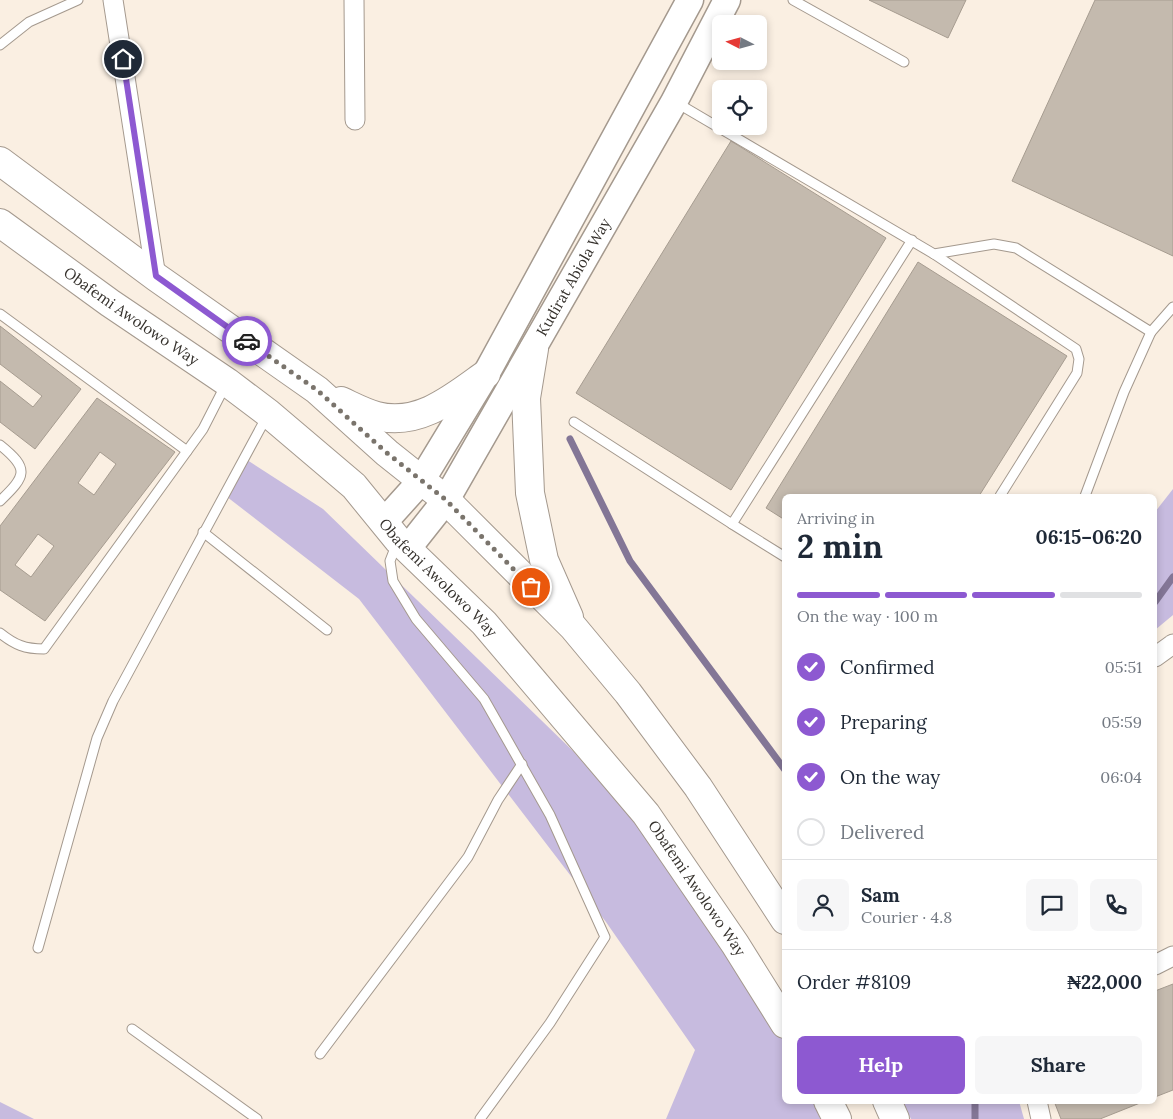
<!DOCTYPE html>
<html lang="en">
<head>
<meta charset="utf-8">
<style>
  :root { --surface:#fff; --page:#f6f6f7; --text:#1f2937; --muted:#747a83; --line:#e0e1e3; --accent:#8d59d1 }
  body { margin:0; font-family:Lora,serif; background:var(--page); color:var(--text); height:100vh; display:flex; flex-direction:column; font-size:19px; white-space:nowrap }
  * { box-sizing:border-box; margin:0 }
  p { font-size:16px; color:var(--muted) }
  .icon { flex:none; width:28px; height:28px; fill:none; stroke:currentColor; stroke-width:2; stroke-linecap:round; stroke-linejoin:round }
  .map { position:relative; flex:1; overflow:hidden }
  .sheet { position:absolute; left:782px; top:494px; width:375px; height:610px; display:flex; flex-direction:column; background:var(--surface); border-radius:8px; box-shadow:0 2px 8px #0003 }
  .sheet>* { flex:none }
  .needle { width:32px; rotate:276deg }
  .controls { position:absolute; left:712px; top:15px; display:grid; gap:10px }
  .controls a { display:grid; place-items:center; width:55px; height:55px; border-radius:8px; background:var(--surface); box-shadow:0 2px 8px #0003; font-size:25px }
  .pin { position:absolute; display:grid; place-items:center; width:42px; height:42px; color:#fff; margin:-21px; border:2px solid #fff; border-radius:50%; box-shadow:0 1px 5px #0007 }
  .courier { position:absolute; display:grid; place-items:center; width:50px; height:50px; margin:-25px; border:4px solid #8d59d1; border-radius:50%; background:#fff; color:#222; box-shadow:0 1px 6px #0007 }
  .summary em { font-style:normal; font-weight:800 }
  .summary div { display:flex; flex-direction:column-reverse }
  .summary { display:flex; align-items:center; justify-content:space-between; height:85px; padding:0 15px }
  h1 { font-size:32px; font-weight:800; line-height:38px }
  .bar { display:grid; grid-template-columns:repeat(4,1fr); gap:8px 5px; align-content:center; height:60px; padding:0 15px }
  .bar i { height:6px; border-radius:4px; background:var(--line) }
  .bar .current { background:var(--accent) }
  .bar p { grid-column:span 4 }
  .line { display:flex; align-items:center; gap:12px; padding:0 15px; border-top:1px solid var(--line) }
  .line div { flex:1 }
  .round { display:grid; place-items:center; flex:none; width:52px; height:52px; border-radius:8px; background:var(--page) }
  ol { padding:0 15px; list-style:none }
  li { display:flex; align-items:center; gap:15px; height:55px }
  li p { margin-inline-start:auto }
  li .icon { padding:5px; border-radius:50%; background:var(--accent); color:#fff; stroke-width:4 }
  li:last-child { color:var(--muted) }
  li i { width:28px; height:28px; border:2px solid var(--line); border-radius:50% }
  .action { display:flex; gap:10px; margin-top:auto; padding:10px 15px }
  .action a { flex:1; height:58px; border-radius:8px; background:var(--accent); color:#fff; font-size:20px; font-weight:800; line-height:58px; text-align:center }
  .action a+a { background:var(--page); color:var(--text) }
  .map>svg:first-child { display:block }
  .green { fill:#c7bbdf }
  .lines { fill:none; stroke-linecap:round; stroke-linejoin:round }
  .stream { stroke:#837696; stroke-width:7 }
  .building { fill:#c4baae; stroke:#a69c90; fill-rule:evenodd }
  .lane-casing { stroke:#a4998e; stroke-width:11 }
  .street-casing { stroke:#a4998e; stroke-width:21 }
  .secondary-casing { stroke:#a4998e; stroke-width:29 }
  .primary-casing { stroke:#a4998e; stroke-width:30 }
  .lane { stroke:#fff; stroke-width:9 }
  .street { stroke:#fff; stroke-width:19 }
  .secondary { stroke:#fff; stroke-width:26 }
  .primary { stroke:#fff; stroke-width:28 }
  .done { stroke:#7a746c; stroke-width:5; stroke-dasharray:0 9 }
  .route { stroke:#8d59d1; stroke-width:6 }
  .labels { text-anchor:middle; stroke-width:4; stroke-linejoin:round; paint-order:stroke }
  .street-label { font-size:15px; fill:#35312c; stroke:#fefefe }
</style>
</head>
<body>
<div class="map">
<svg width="1173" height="1119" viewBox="0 0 1173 1119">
  <rect width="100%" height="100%" fill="#faefe2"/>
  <g class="green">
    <polygon points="241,456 323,509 573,751 702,900 785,1042 785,1101 816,1101 825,1119 666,1119 695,1050 606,922 359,599 222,493"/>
    <polygon points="1173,489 1173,615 1155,630 1155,512"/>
    <polygon points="902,1101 1019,1101 1024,1119 911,1119"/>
    <polygon points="0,1102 34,1119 0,1119"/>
  </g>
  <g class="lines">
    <g class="stream">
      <polyline points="570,439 630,561 785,770"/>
      <polyline points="1155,602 1173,577"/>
      <polyline points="975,1119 975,1101"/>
    </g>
  </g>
  <g class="building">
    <polygon points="869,0 966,0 948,38"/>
    <polygon points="1095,0 1173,0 1173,256 1012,181"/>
    <polygon points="731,141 886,238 731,490 576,393"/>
    <polygon points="918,262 1067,356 979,496 785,496 785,520 766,508"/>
    <polygon points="0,326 81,389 35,449 0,422 0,381 33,407 42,396 0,364"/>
    <path d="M97,398L175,452L45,621L0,590V526ZM100,452L116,464L94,495L78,483ZM38,534L54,546L31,577L15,565Z"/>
    <polygon points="1173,984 1173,1090 1155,1097 1155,991"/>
    <polygon points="1054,1101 1145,1101 1100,1119 1061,1119"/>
  </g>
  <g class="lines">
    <g class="lane-casing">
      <g id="lane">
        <polyline points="793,0 904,62"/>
        <polyline points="0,45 29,22 78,0"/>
        <polyline points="677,103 934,254 994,244 1016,248 1151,332 1173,307"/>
        <polyline points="934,254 1076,349 1079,359 1077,373 1000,496"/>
        <polyline points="0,314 187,451"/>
        <polyline points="574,422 732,524 912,240"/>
        <path d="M0,445C30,469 26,476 0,501"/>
        <polyline points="1085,496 1124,392 1151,332"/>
        <polyline points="732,524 785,557"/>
        <polyline points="203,532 327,630"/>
        <polyline points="397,543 390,561 393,581 416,619 484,699 550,815 605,937 550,1023 480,1119"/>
        <path d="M0,633C15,645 25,649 44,649L203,429L226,384"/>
        <polyline points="38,948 97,738 113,701 267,416"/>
        <polyline points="132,1029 257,1119"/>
        <polyline points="320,1054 468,857 498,800 522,764"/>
      </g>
    </g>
    <g class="street-casing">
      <g id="street">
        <polyline points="113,0 156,277"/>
        <polyline points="354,0 355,120"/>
        <polyline points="1155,657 1173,644"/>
        <polyline points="1155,965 1173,956"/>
        <polyline points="1037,1101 1041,1119"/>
      </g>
    </g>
    <g class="secondary-casing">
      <g id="secondary">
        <polyline points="384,522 421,481 486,374 690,0"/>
        <path id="s1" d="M408,548L446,500L674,102L727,0"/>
      </g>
    </g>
    <g class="primary-casing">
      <g id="primary">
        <polyline points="0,161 156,277 317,390 387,453 446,500 573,627 628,693 698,787 785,920"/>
        <path id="s2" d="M0,223L110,303L227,382L268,413L354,486L398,540L484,623L646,814L735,944L785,1024"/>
        <polyline points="534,349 526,398 530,493 544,560 569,617"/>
        <path d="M341,401C352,406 365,413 377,416C419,427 454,397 486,374"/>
        <polyline points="828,1101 837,1119"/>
        <polyline points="887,1101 895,1119"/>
      </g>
    </g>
    <use href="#lane" class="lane"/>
    <use href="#street" class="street"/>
    <use href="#secondary" class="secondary"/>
    <use href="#primary" class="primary"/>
  </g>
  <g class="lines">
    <polyline class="done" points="247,341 317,390 387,453 446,500 531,587"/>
    <polyline class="route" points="123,59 156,276 247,341"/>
  </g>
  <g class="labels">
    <g class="street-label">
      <text dy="5" stroke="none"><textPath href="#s1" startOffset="318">Kudirat Abiola Way</textPath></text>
      <text dy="5" stroke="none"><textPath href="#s2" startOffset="161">Obafemi Awolowo Way</textPath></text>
      <text dy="5" stroke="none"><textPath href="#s2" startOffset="566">Obafemi Awolowo Way</textPath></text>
      <text dy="5" stroke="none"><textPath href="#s2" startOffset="971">Obafemi Awolowo Way</textPath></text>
    </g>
  </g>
</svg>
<div class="controls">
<a><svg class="needle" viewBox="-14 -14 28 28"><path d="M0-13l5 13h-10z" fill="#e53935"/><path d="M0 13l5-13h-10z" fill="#747a83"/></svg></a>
<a><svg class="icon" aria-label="locate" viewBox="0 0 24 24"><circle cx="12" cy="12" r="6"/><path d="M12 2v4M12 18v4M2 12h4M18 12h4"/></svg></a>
</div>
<div class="pin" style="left:531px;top:587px;background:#ea580c"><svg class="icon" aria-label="bag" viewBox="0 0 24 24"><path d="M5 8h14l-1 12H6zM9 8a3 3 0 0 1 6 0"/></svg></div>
<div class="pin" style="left:123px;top:59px;background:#1f2937"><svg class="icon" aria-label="home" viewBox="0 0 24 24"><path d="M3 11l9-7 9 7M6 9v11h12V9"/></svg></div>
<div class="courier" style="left:247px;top:341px"><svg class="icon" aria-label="car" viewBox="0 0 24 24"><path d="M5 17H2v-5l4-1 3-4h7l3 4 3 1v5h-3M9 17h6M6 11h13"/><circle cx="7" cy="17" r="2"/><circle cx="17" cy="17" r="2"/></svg></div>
<section class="sheet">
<div class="summary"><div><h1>2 min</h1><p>Arriving in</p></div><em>06:15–06:20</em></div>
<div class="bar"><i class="current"></i><i class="current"></i><i class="current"></i><i></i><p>On the way · 100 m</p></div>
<ol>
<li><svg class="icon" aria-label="check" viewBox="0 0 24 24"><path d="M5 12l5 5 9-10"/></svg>Confirmed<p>05:51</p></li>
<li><svg class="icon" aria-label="check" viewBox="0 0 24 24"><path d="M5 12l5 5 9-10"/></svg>Preparing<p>05:59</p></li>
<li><svg class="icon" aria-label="check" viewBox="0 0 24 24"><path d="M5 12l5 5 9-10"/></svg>On the way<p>06:04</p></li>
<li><i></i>Delivered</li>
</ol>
<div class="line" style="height:90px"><a class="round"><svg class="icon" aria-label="person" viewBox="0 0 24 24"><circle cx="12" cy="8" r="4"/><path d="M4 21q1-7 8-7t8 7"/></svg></a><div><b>Sam</b><p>Courier · 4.8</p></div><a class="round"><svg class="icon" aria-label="chat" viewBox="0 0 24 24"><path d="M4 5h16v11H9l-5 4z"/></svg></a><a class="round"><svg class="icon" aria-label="phone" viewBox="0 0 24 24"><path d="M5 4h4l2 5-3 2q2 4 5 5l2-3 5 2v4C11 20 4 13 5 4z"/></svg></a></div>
<div class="line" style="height:65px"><div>Order #8109</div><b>₦22,000</b></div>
<div class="action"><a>Help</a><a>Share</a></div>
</section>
</div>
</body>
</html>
